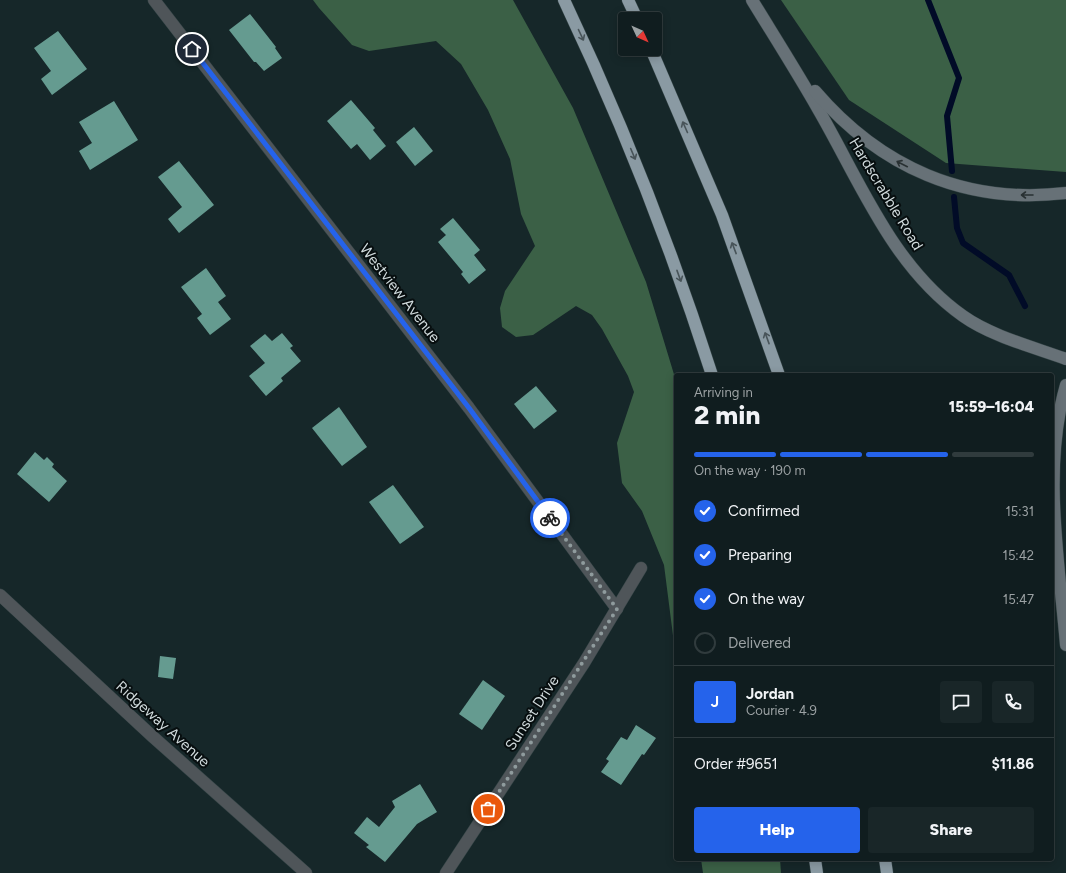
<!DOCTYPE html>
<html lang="en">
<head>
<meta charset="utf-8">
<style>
  :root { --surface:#101d1f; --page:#192628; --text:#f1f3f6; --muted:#9ca2a4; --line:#303b3d; --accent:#2563eb }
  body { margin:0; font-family:Figtree,sans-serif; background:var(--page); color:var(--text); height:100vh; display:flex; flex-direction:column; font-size:15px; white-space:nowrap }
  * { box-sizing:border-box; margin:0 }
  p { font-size:13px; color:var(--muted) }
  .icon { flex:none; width:22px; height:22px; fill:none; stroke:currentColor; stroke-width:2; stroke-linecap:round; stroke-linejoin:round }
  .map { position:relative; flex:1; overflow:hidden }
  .panel { position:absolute; left:674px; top:373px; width:380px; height:488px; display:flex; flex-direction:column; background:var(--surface); border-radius:4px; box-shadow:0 2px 10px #0003,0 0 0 1px var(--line) }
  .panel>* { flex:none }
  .needle { width:26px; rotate:134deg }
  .fabs { position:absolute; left:618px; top:12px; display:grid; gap:8px }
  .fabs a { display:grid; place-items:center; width:44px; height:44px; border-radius:4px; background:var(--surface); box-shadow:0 2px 10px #0003,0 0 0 1px var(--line); font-size:20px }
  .pin { position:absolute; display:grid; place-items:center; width:34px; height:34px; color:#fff; margin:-17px; border:2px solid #fff; border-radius:50%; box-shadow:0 1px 4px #0007 }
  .courier { position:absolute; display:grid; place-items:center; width:40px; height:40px; margin:-20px; border:3px solid #2563eb; border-radius:50%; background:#fff; color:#222; box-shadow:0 1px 5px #0007 }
  .head em { font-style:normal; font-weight:800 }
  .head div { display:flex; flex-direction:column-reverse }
  .head { display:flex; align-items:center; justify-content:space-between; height:68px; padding:0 20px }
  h1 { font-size:26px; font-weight:800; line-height:30px }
  .bar { display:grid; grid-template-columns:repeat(4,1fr); gap:6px 4px; align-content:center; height:48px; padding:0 20px }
  .bar i { height:5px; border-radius:3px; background:var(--line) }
  .bar .current { background:var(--accent) }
  .bar p { grid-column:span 4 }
  .line { display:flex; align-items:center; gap:10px; padding:0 20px; border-top:1px solid var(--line) }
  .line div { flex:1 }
  .round { display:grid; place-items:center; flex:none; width:42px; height:42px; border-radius:4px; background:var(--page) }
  ol { padding:0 20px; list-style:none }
  li { display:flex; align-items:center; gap:12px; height:44px }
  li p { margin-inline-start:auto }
  li .icon { padding:4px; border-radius:50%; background:var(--accent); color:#fff; stroke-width:4 }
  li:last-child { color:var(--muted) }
  li i { width:22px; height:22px; border:2px solid var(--line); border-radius:50% }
  .action { display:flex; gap:8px; margin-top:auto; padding:8px 20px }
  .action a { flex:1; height:46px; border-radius:4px; background:var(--accent); color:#fff; font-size:16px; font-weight:800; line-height:46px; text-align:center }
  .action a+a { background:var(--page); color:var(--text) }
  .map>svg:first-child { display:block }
  .forest { fill:#3b6046 }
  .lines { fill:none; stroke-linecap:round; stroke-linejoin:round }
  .stream { stroke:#010b27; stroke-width:6 }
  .building { fill:#659b90 }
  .street-casing { stroke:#344446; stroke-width:13 }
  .secondary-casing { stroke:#344446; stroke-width:13 }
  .highway-casing { stroke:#344446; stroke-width:13 }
  .street { stroke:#4f5559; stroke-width:12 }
  .secondary { stroke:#677177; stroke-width:12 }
  .highway { stroke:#8a9aa3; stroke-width:12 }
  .oneway { stroke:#485459 }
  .oneway2 { stroke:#293133 }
  .done { stroke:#8f9b9d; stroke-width:4; stroke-dasharray:0 7.2 }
  .route { stroke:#2563eb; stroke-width:5 }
  .labels { text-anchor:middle; stroke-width:4; stroke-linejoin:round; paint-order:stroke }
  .street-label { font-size:15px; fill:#d0dadc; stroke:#070e0f }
</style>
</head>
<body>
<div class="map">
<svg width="1066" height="873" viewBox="0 0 1066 873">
  <rect width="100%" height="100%" fill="#162729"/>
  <g class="forest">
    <polygon points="313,0 513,0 573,108 646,282 676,381 676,659 664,565 642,511 622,483 617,443 634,392 628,376 602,329 592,315 576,306 533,335 516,337 502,327 500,308 505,291 535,246 521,214 510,159 488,110 461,64 436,41 369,51 352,45 319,8"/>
    <polygon points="781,0 1066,0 1066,172 946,163 849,100"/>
    <polygon points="701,859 780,859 781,873 703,873"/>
  </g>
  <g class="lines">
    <g class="stream">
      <polyline points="928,0 959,78 947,116 952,171"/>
      <polyline points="954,197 957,228 963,243 1009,275 1025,306"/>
    </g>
  </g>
  <g class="building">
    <polygon points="250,14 276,47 275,48 282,58 264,71 256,62 254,62 229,30"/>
    <polygon points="58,31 87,69 52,95 41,79 51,71 34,48"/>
    <polygon points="351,100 375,128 373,130 386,146 370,160 357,144 351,149 327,121"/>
    <polygon points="114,101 138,140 90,170 79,151 92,143 79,122"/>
    <polygon points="414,127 433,151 415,166 396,142"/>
    <polygon points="179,161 214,205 179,233 168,219 182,207 158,177"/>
    <polygon points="453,218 480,250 474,255 486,270 469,284 461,274 463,272 438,242 446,235 440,229"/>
    <polygon points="206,268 226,296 218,302 231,319 210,335 197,318 202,314 181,287"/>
    <polygon points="282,333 293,346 290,348 301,361 281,378 283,381 266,396 249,376 265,363 250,346 265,334 272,341"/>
    <polygon points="536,386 557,411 534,429 514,404"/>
    <polygon points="339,407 367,447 342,466 312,428"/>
    <polygon points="35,452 44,460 47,457 54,464 52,467 67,481 49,502 17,474"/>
    <polygon points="393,485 424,527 400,544 369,502"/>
    <polygon points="160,656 176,658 173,679 158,677"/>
    <polygon points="483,680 505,696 482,730 459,714"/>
    <polygon points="636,725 656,738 644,755 642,754 621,785 601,772 609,761 606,759 621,737 627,740"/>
    <polygon points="420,784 437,812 417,824 385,862 366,847 369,845 354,833 367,817 379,827 395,807 392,801"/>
  </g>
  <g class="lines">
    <g class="street-casing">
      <g id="street">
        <polyline points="154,0 469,408 617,609"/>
        <polyline points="0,595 152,736 306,873"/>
        <polyline points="446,873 584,663 641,568"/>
      </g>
    </g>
    <g class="secondary-casing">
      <g id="secondary">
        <path d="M752,0C774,36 797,72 818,109C860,181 892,266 963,316C991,336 1033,347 1066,359"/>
        <path d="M815,91C880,167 965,205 1066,193"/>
        <path d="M1066,385C1042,468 1059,560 1066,645"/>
      </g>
    </g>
    <g class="highway-casing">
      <g id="highway">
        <path d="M564,0C622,122 671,247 712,375"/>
        <polyline points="628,0 637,19"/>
        <polyline points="651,49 722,215 779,375"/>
        <polyline points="815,859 817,873"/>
        <polyline points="885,859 887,873"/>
      </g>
    </g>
    <use href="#street" class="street"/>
    <use href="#secondary" class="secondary"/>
    <use href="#highway" class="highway"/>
  </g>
  <defs><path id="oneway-shaft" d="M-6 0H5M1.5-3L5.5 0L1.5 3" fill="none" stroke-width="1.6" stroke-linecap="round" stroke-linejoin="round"/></defs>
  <g class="oneway">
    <use href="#oneway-shaft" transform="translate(581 35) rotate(65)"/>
    <use href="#oneway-shaft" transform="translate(685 127) rotate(-114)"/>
    <use href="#oneway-shaft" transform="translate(633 154) rotate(67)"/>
    <use href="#oneway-shaft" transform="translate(734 248) rotate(-111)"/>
    <use href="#oneway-shaft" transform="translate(679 276) rotate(70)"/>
    <use href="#oneway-shaft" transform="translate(767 338) rotate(-110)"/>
  </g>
  <g class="oneway2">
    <use href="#oneway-shaft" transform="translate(902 164) rotate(-153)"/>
    <use href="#oneway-shaft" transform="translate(1027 195) rotate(-180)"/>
  </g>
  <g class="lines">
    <polyline class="done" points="488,809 617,609 550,518"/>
    <polyline class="route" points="192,49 469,408 550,518"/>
  </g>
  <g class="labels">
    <g class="street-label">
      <text transform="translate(886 194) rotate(59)" y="5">Hardscrabble Road</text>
      <text transform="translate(400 293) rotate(52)" y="5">Westview Avenue</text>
      <text transform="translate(532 713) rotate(-57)" y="5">Sunset Drive</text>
      <text transform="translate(163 724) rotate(42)" y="5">Ridgeway Avenue</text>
    </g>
  </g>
</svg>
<div class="fabs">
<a><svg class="needle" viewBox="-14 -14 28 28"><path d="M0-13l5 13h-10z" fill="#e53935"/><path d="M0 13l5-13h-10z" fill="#9ca2a4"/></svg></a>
</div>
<div class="pin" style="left:488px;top:809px;background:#ea580c"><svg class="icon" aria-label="bag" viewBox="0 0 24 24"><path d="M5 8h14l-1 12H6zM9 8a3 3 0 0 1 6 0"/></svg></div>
<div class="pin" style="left:192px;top:49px;background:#1f2937"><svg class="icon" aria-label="home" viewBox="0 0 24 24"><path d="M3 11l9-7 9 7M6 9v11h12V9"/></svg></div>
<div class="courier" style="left:550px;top:518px"><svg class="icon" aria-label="bike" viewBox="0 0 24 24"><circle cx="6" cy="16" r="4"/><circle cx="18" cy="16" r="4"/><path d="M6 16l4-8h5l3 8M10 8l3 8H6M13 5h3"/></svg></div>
<section class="panel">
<div class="head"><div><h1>2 min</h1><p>Arriving in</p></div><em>15:59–16:04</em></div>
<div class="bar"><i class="current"></i><i class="current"></i><i class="current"></i><i></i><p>On the way · 190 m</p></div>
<ol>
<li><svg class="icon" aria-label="check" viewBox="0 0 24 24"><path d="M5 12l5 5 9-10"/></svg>Confirmed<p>15:31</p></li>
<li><svg class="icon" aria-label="check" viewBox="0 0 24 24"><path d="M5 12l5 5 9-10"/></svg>Preparing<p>15:42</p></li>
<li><svg class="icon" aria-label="check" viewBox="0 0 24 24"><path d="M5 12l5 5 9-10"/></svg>On the way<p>15:47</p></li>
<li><i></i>Delivered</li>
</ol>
<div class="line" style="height:72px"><b class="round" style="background:var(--accent);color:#fff">J</b><div><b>Jordan</b><p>Courier · 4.9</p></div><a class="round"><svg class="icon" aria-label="chat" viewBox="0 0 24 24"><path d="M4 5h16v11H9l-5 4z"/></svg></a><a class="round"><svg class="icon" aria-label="phone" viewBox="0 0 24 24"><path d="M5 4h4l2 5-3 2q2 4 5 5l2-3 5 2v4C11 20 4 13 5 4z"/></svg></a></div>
<div class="line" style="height:52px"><div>Order #9651</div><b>$11.86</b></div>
<div class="action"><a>Help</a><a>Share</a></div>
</section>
</div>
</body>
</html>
